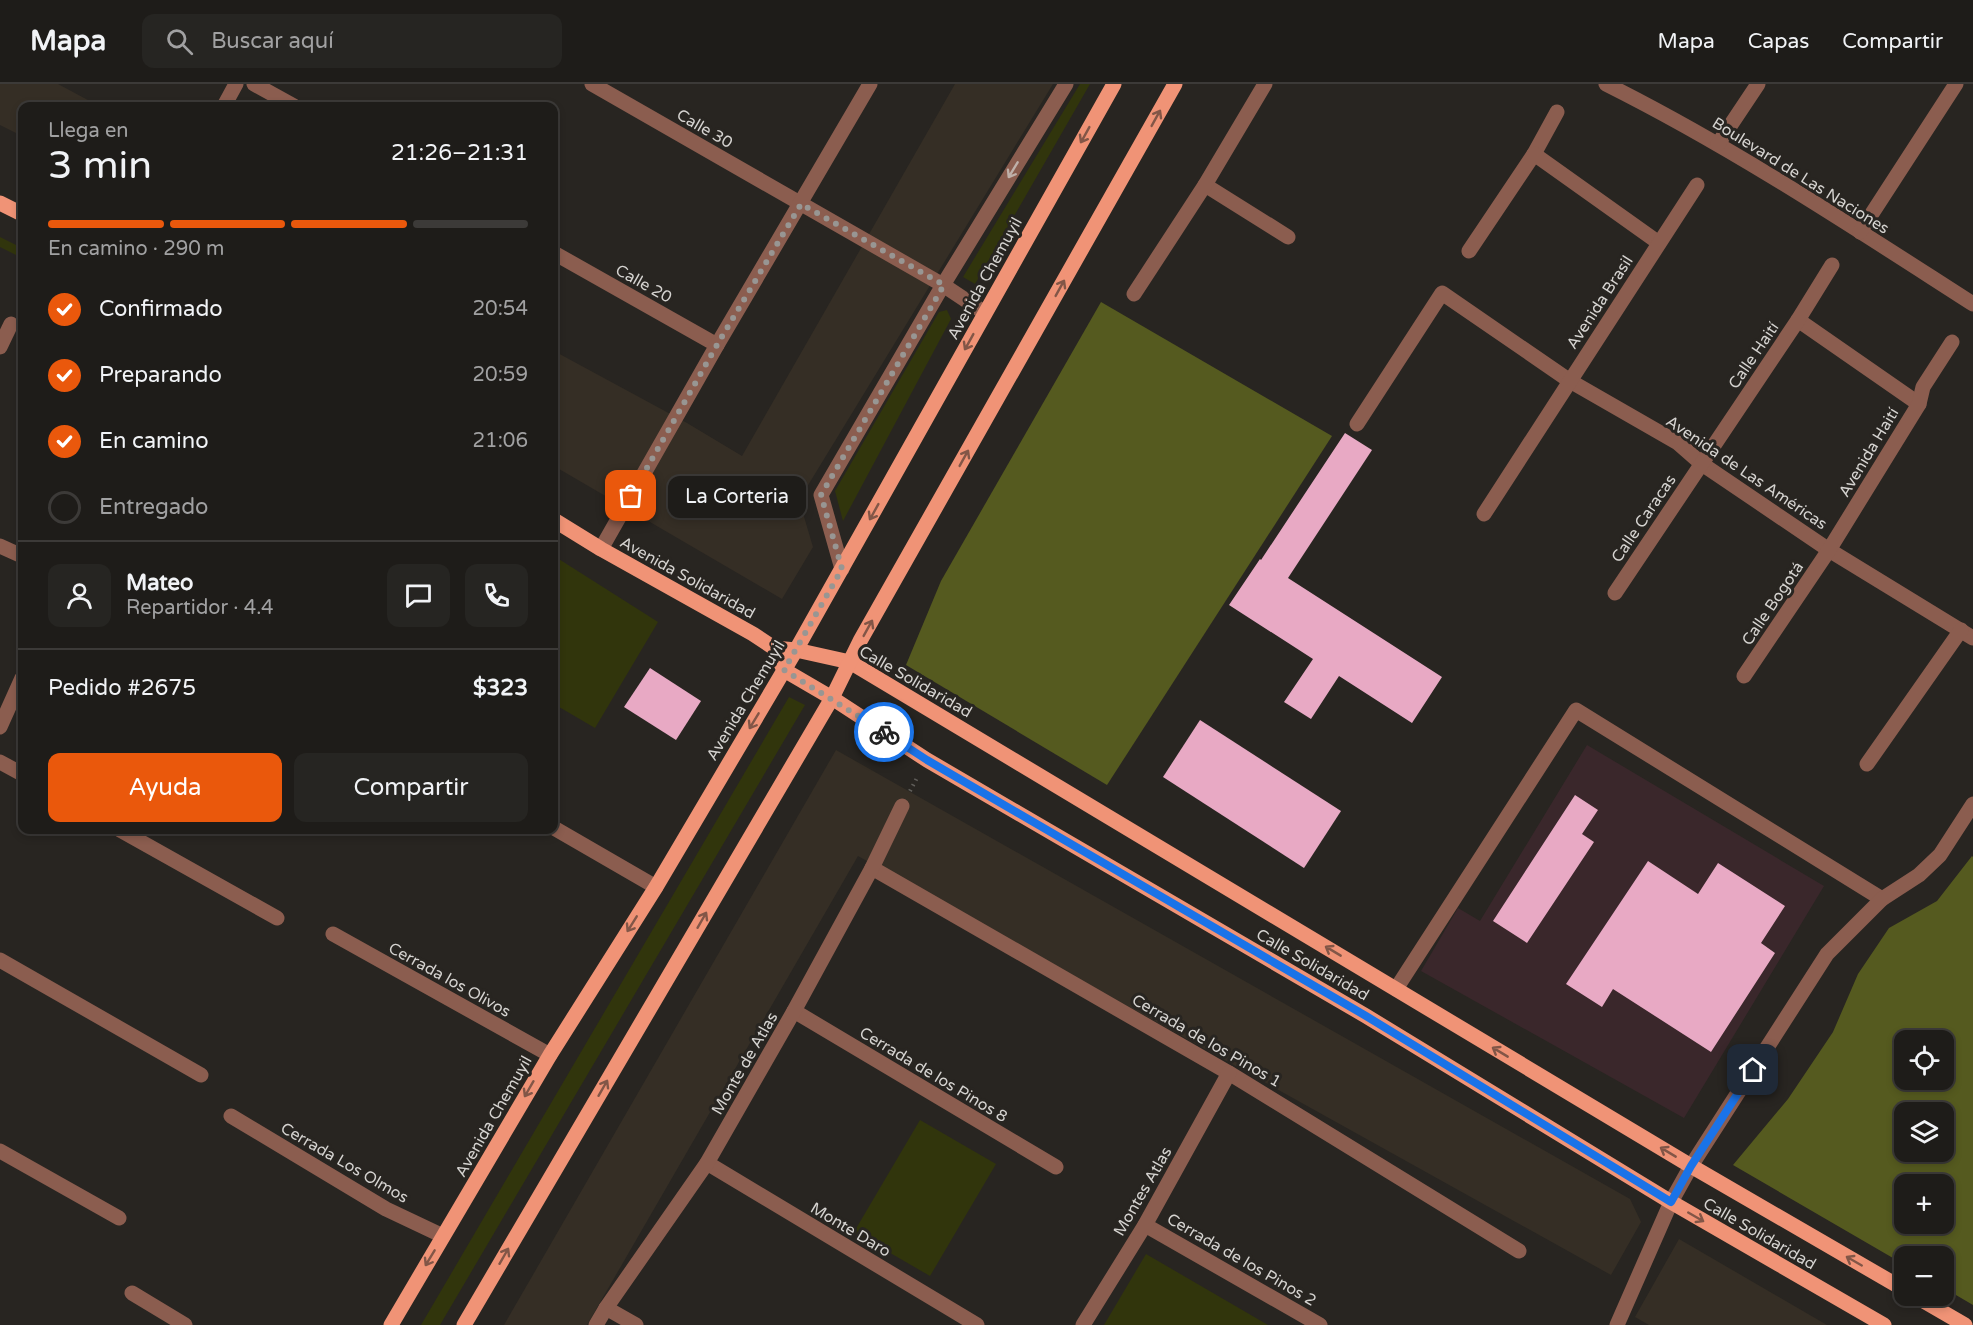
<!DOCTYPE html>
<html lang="es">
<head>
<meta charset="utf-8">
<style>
  :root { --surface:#1e1c19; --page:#262522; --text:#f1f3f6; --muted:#a1a1a2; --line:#3c3a38; --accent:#ea580c }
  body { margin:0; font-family:"Varela Round",sans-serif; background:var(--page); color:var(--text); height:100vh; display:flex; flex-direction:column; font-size:22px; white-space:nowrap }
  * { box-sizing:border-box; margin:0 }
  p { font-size:20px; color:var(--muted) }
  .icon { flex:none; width:33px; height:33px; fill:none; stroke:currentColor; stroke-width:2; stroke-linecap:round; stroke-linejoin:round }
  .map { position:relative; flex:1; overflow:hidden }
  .panel { position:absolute; left:18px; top:18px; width:540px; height:732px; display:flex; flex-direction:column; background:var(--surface); border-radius:12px; box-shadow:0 3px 9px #0003,0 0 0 2px var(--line) }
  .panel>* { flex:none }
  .tools { position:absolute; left:1894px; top:946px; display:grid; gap:12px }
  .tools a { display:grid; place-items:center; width:60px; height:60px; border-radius:12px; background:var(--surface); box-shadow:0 3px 9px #0003,0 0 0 2px var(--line); font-size:30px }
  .pin { position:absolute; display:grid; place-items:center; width:51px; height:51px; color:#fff; margin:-26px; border-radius:12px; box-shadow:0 3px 9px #0006 }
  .courier { position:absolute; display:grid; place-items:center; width:60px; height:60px; margin:-30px; border:4px solid #1a73e8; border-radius:50%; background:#fff; color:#222; box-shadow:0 2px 8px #0007 }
  .bubble { position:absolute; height:42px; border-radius:12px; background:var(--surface); box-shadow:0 3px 9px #0003,0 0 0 2px var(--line); font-size:20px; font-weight:600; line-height:42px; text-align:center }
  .head em { font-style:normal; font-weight:600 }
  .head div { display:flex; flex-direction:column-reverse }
  .head { display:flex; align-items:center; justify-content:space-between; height:102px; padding:0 30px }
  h1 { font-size:39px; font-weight:600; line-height:45px }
  .bar { display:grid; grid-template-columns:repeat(4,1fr); gap:9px 6px; align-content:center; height:72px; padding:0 30px }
  .bar i { height:8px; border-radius:4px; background:var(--line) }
  .bar .current { background:var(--accent) }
  .bar p { grid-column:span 4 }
  .line { display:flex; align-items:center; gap:15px; padding:0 30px; border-top:2px solid var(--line) }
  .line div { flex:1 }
  .round { display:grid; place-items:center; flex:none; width:63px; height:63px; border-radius:12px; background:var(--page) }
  ol { padding:0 30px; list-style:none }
  li { display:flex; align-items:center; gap:18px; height:66px }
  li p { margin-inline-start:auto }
  li .icon { padding:6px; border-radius:50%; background:var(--accent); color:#fff; stroke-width:4 }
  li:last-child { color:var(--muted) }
  li i { width:33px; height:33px; border:3px solid var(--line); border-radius:50% }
  .button { display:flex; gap:12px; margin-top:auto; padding:12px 30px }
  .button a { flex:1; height:69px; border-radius:12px; background:var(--accent); color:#fff; font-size:24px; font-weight:600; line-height:69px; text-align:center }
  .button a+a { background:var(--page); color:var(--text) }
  header { display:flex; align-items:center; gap:36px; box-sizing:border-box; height:84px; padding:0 30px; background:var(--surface); border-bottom:2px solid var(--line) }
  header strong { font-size:28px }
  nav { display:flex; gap:33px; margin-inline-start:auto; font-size:21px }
  .search { width:420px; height:54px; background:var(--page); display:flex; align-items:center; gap:15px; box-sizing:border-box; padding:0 21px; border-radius:12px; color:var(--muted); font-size:22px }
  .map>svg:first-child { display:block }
  .built { fill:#352e25 }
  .education { fill:#3a272b }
  .green { fill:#31350c }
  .forest { fill:#555a1f; fill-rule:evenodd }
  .building { fill:#e8a9c4 }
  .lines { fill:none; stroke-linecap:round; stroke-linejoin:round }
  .path { stroke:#605e5a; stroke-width:4; stroke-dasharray:1.5 4.5; stroke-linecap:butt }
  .minor { stroke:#8b5d4f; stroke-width:15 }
  .major { stroke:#f09376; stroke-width:15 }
  .oneway { stroke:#825647 }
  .oneway2 { stroke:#bfb0a9 }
  .done { stroke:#989693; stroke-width:6; stroke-dasharray:0 10.8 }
  .route { stroke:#1a73e8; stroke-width:8 }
  .labels { text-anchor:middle; stroke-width:6; stroke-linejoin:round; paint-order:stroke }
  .street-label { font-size:16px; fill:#d5d3d0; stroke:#282521 }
</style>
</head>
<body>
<header>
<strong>Mapa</strong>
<div class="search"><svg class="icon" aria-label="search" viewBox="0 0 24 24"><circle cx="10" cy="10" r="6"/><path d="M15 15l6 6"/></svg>Buscar aquí</div>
<nav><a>Mapa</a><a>Capas</a><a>Compartir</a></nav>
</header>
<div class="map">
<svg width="1973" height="1241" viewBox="0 0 1973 1241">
  <rect width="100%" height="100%" fill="#282521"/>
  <g class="built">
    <polygon points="0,0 58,0 99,22 22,22 22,52 0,41"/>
    <polygon points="955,0 1053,0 799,416 813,463 782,515 554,382 554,267 687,339 742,372"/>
    <polygon points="836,666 1630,1115 1641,1138 1611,1191 858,772 587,1241 504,1241"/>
    <polygon points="1679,1155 1827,1241 1649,1241 1635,1233"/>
  </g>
  <polygon class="education" points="1587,661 1824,802 1684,1034 1421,887 1458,824 1480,837"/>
  <g class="green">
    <polygon points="1080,0 1090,0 975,200 963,193"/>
    <polygon points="0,153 22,164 22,174 0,163"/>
    <polygon points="947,226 951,235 843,437 835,407 939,228"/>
    <polygon points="554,472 658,538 595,644 554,620"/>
    <polygon points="789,613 805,621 440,1241 421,1241"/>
    <polygon points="920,1036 996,1080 930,1192 854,1148"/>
    <polygon points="1146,1170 1268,1241 1104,1241"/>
  </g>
  <g class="forest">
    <polygon points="1101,218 1332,352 1107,701 906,581 941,497"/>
    <path d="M1972,772L1973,773V1221L1944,1204V1173H1905V1181L1733,1081L1788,1015L1833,948L1858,890L1889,844L1937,817ZM1905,957H1944V996H1905ZM1905,1029H1944V1068H1905ZM1905,1101H1944V1140H1905Z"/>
  </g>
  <g class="building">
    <polygon points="1345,349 1372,366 1288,494 1442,593 1412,639 1339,592 1311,635 1284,618 1313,575 1229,521 1260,475 1261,476"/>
    <polygon points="650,584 701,617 676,656 624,623"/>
    <polygon points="1200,636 1341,727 1304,784 1163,693"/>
    <polygon points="1575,711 1598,726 1582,750 1594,758 1527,859 1493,837"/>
    <polygon points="1648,777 1698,810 1718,779 1785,822 1761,859 1775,869 1711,968 1613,905 1602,923 1566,900"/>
  </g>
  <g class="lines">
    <polyline class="path" points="910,707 918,692"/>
    <g class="minor">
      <polyline points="254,0 294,22"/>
      <polyline points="592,0 943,201 985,229"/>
      <path d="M1606,0C1734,64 1853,143 1973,220"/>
      <polyline points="224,22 236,0"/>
      <polyline points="1718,60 1758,0"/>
      <polyline points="1534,70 1557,28"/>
      <polyline points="1205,101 1288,153"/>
      <polyline points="1860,148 1956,0"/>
      <polyline points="1469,167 1534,70 1659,159"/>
      <polyline points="554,169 717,261"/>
      <polyline points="1134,210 1205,101 1265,0"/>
      <polyline points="1798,236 1919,320"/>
      <polyline points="0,263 11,240"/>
      <polyline points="1357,340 1442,209 1570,297 1678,359 1702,380 1829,466 1973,554"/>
      <polyline points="1484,430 1697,101"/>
      <polyline points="0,462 22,472"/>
      <polyline points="601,465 717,261 870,0"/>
      <polyline points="842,485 821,411 943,201 1066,0"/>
      <polyline points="1615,509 1798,236 1832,181"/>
      <polyline points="1744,592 1829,466 1919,320 1923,303 1952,258"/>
      <polyline points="0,643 22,594"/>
      <polyline points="0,678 22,690"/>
      <polyline points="1867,680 1961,546"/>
      <polyline points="554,744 656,803"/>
      <polyline points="120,746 277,834"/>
      <polyline points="872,784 1229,989 1519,1167"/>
      <polyline points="333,850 550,971"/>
      <polyline points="0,876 201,991"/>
      <polyline points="1396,905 1576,626 1882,815"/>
      <polyline points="794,927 1056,1083"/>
      <polyline points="231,1032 386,1125 443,1152"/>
      <polyline points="0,1067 119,1134"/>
      <polyline points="707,1079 977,1241"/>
      <polyline points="1145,1141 1320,1241"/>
      <polyline points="132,1209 185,1241"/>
      <polyline points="606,1224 636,1241"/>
      <polyline points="596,1241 606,1224 707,1079 794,927 872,784 902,722"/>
      <polyline points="1083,1241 1145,1141 1229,989"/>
      <polyline points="1617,1241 1671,1118 1691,1082 1827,870 1882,815 1919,791 1940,771 1973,720"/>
    </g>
    <g class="major">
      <polyline points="0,119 22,130"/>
      <polyline points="554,436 601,465 753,550 774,564 796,566 850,578 1691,1082 1905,1206"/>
      <polyline points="780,578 784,586 832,614 927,676 1366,932 1671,1118 1884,1241"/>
      <polyline points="1915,1212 1965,1241"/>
      <polyline points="391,1241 550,971 656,803 796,566 1114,0"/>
      <polyline points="464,1241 832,614 860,557 1175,0"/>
    </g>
  </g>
  <defs><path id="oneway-shaft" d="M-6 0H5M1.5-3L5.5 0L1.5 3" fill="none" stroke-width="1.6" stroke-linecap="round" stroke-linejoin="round" transform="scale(1.5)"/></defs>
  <g class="oneway">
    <use href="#oneway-shaft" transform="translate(1156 34) rotate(-61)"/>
    <use href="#oneway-shaft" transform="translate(1085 51) rotate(119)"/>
    <use href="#oneway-shaft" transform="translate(1060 204) rotate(-61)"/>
    <use href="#oneway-shaft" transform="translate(969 258) rotate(119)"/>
    <use href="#oneway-shaft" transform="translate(964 374) rotate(-61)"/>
    <use href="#oneway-shaft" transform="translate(874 428) rotate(119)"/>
    <use href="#oneway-shaft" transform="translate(868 544) rotate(-61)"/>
    <use href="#oneway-shaft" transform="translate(754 637) rotate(121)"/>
    <use href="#oneway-shaft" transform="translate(702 836) rotate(-60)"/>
    <use href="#oneway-shaft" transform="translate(632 840) rotate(122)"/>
    <use href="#oneway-shaft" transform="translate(1333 867) rotate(-149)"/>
    <use href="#oneway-shaft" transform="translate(1500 968) rotate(-149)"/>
    <use href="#oneway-shaft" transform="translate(603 1004) rotate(-60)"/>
    <use href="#oneway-shaft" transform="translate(529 1005) rotate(120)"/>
    <use href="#oneway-shaft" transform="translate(1668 1068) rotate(-149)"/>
    <use href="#oneway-shaft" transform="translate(1696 1133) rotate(30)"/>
    <use href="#oneway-shaft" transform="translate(504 1172) rotate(-60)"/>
    <use href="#oneway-shaft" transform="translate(430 1174) rotate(121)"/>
    <use href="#oneway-shaft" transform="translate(1854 1177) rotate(-150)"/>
  </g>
  <use class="oneway2" href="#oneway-shaft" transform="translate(1013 86) rotate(121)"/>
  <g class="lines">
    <polyline class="done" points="631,412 717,261 801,120 944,201 821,411 842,485 784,586 884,648"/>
    <polyline class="route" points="884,648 927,676 1366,932 1671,1118 1691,1082 1753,986"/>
  </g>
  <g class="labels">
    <g class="street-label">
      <text transform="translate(705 44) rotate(30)" y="6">Calle 30</text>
      <text transform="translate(1801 91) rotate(32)" y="6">Boulevard de Las Naciones</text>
      <text transform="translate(984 194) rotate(-61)" y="6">Avenida Chemuyil</text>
      <text transform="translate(644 199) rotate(29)" y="6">Calle 20</text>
      <text transform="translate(1599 218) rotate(-57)" y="6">Avenida Brasil</text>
      <text transform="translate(1753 271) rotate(-56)" y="6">Calle Haití</text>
      <text transform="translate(1868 368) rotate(-59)" y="6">Avenida Haití</text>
      <text transform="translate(1747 388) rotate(34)" y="6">Avenida de Las Américas</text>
      <text transform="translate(1643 434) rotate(-56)" y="6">Calle Caracas</text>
      <text transform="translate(688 493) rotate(29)" y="6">Avenida Solidaridad</text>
      <text transform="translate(1772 519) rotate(-56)" y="6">Calle Bogotá</text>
      <text transform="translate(916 597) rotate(30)" y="6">Calle Solidaridad</text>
      <text transform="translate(745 616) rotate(-59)" y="6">Avenida Chemuyil</text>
      <text transform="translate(1313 880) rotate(30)" y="6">Calle Solidaridad</text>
      <text transform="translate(450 895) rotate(29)" y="6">Cerrada los Olivos</text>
      <text transform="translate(1207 956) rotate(30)" y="6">Cerrada de los Pinos 1</text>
      <text transform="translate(744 979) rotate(-60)" y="6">Monte de Atlas</text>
      <text transform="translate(934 990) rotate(31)" y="6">Cerrada de los Pinos 8</text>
      <text transform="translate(493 1032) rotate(-60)" y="6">Avenida Chemuyil</text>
      <text transform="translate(345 1078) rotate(30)" y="6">Cerrada Los Olmos</text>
      <text transform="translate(1142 1107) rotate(-60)" y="6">Montes Atlas</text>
      <text transform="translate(851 1145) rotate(31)" y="6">Monte Daro</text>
      <text transform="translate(1760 1149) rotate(30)" y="6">Calle Solidaridad</text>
      <text transform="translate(1242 1175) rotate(30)" y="6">Cerrada de los Pinos 2</text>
    </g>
  </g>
</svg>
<div class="tools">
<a><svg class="icon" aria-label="locate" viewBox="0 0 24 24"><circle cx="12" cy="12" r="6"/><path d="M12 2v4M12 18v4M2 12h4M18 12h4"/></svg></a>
<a><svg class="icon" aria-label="layers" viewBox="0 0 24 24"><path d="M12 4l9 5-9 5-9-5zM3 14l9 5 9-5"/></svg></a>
<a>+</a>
<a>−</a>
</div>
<div class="pin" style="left:631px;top:412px;background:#ea580c"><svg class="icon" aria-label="bag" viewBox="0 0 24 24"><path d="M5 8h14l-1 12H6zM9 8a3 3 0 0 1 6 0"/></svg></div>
<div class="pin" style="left:1753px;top:986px;background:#1f2937"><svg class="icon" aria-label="home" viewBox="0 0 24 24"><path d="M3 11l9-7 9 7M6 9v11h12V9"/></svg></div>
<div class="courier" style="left:884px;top:648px"><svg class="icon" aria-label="bike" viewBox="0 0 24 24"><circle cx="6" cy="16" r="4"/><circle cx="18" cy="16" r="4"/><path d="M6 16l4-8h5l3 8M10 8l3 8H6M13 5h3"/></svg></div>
<div class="bubble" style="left:668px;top:392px;width:138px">La Corteria</div>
<section class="panel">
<div class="head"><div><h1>3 min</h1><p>Llega en</p></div><em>21:26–21:31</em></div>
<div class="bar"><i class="current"></i><i class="current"></i><i class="current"></i><i></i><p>En camino · 290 m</p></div>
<ol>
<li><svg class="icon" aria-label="check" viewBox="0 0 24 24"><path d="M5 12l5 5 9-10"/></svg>Confirmado<p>20:54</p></li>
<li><svg class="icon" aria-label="check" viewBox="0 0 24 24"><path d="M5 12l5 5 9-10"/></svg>Preparando<p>20:59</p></li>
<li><svg class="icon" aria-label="check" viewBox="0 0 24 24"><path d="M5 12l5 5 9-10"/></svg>En camino<p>21:06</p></li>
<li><i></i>Entregado</li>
</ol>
<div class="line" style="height:108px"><a class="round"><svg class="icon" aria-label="person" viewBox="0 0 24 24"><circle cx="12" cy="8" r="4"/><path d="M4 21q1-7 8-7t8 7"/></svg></a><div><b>Mateo</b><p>Repartidor · 4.4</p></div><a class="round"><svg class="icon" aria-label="chat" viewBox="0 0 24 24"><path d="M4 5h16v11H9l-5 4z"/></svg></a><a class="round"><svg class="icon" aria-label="phone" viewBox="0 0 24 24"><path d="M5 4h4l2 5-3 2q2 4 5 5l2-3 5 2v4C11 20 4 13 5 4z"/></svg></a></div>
<div class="line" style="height:78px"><div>Pedido #2675</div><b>$323</b></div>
<div class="button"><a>Ayuda</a><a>Compartir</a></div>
</section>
</div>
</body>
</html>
